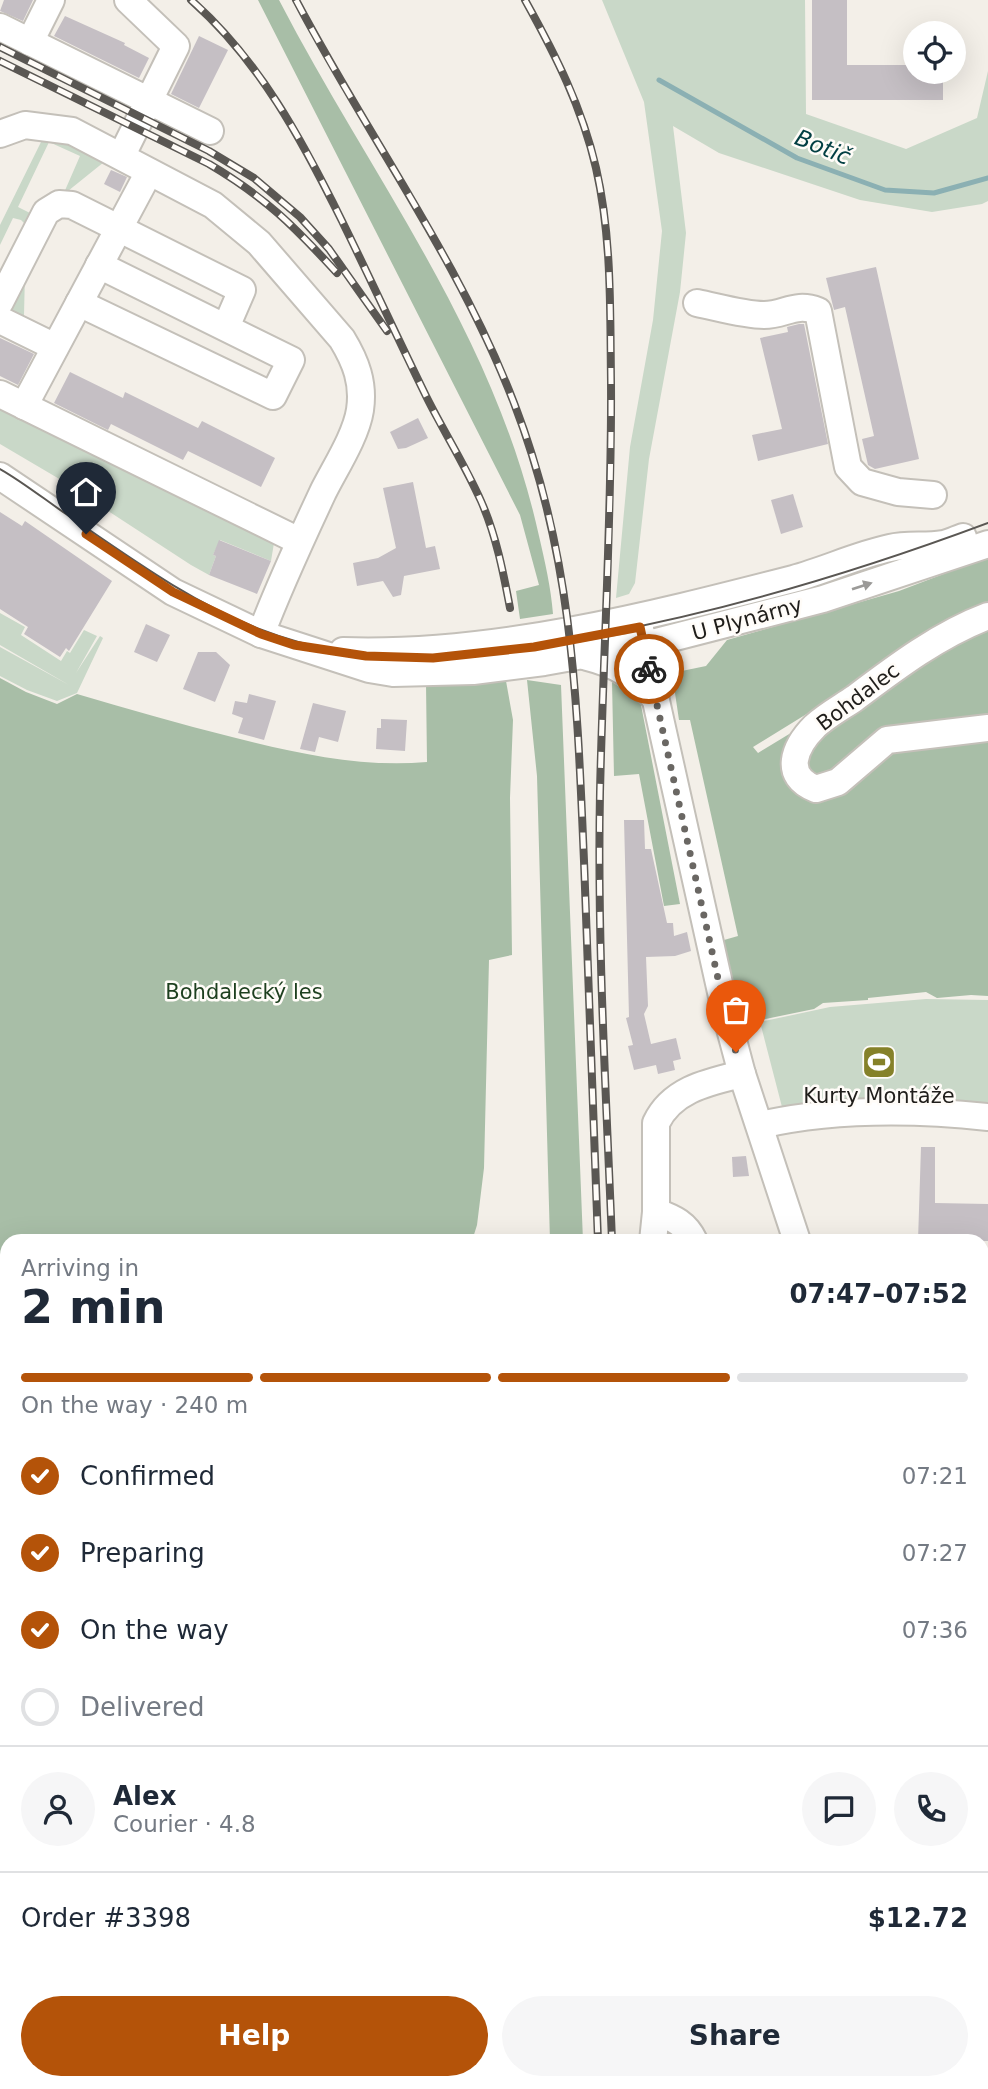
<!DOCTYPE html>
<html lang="en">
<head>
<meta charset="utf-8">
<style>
  :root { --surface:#fff; --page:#f6f6f7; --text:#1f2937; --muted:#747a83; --line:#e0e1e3; --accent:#b45309 }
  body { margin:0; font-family:"DejaVu Sans",sans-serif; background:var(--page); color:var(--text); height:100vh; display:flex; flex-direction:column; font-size:26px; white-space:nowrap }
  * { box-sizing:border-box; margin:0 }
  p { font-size:23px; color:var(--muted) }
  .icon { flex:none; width:38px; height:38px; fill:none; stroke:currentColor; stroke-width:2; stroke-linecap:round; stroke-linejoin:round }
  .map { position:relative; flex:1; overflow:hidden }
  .panel { position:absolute; left:0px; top:1234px; width:989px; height:856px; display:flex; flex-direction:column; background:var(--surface); border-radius:21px 21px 0 0; box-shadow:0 7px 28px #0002 }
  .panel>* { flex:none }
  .fabs { position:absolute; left:903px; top:21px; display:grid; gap:14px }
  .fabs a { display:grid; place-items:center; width:63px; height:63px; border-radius:50%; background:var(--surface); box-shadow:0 7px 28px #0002; font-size:35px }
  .pin { position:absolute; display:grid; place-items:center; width:60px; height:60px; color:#fff; margin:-72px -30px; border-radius:50% 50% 50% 0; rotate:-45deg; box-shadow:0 0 7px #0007 }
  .pin .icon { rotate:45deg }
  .courier { position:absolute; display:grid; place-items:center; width:70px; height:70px; margin:-35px; border:5px solid #b45309; border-radius:50%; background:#fff; color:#222; box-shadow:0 2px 9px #0007 }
  .headline em { font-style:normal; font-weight:800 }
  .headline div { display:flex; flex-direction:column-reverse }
  .headline { display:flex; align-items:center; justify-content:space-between; height:119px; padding:0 21px }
  h1 { font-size:46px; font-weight:800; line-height:52px }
  .bar { display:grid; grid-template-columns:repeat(4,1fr); gap:10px 7px; align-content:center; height:84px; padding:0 21px }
  .bar i { height:9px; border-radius:5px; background:var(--line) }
  .bar .current { background:var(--accent) }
  .bar p { grid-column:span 4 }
  .line { display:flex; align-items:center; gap:18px; padding:0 21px; border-top:2px solid var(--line) }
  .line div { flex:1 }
  .round { display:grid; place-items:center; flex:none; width:74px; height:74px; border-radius:37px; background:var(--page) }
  ol { padding:0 21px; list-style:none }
  li { display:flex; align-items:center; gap:21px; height:77px }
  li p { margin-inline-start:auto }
  li .icon { padding:7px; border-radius:50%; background:var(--accent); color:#fff; stroke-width:4 }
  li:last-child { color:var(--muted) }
  li i { width:38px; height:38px; border:4px solid var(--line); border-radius:50% }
  .button { display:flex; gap:14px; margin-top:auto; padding:14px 21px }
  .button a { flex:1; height:80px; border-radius:42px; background:var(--accent); color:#fff; font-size:28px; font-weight:800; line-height:80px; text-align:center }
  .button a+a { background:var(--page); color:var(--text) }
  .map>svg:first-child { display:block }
  .green { fill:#c9d8c8 }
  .forest { fill:#a8bea7 }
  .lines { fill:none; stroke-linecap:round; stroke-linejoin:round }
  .stream { stroke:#8bb0b3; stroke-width:5 }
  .building { fill:#c5bfc4 }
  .minor-casing { stroke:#c4c0b9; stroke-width:30 }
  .minor { stroke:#fff; stroke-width:26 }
  .tram { stroke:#5a5753; stroke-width:2 }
  .rail-casing { stroke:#5a5753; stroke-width:8 }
  .rail { stroke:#fffcf8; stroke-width:5; stroke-dasharray:16; stroke-linecap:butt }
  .oneway { fill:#9b9a98 }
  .done { stroke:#6a6763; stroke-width:7; stroke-dasharray:0 12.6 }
  .route { stroke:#b45309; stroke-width:9 }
  .labels { text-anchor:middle; stroke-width:5; stroke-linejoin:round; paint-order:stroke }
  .street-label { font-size:21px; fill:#201e1b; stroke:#fffcf8 }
  .park-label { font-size:21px; fill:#1d3f1e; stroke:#fffcf8 }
  .poi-label { font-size:21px; fill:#201e1b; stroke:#fffcf8 }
  .water-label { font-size:23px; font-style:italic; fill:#023f43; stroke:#fffcf8 }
</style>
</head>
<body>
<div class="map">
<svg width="988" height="2089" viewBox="0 0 988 2089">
  <rect width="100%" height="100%" fill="#f3efe8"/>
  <g class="green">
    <polygon points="602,0 805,0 806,114 906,149 977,118 988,71 988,201 982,204 932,212 860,200 719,153 673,126 686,233 680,292 649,459 635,583 629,594 616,598 630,447 653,320 662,231 644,102"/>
    <polygon points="42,140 65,140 104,162 63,195 80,156 49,142 18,207 30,213 25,224 21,220 13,218 0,245 0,225"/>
    <polygon points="25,273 24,315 22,318 0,308"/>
    <polygon points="0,402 274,543 271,561 220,540 213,555 216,556 209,575 191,565 56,477 0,444"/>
    <polygon points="0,613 25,627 21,635 61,661 67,651 70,653 84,630 97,636 76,673 100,636 103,638 77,693 57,701 27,690 0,676 0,647 69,685 0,645"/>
    <polygon points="926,999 988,1000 988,1108 841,1103 782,1107 760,1022 830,1007"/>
    <polygon points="988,1306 988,1912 982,1909 982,1307"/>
    <polygon points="705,2083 735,2083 738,2089 707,2089"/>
  </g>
  <g class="forest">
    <path d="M258,0H279C373,181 494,332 539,536C545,562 551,588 553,614L520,619L516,591L539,585L520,515Z"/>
    <polygon points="988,557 988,610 912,649 753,747 758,753 842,702 809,727 802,788 886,748 988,732 988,996 971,995 937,998 926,992 868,998 868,1000 823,1003 814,1009 746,1023 728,964 724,940 738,936 690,720 679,720 672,673 706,666 727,640 899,591"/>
    <polygon points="988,619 988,721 945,730 829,779 809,779 802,749"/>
    <path d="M0,678L26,692L57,704L77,694C128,709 180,724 232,737C296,753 361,768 427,762L426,684L506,681L513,720L510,798L512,955L489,960L484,1168L477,1225L472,1241H7V1613L0,1622Z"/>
    <polygon points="527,680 561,685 583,1241 550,1241 537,776"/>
    <polygon points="612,682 640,700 680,904 664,906 639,774 614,776"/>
  </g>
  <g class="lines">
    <polyline class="stream" points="659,80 797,158 885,190 934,193 988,178"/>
  </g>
  <g class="building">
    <polygon points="4,0 33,0 23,21 0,11"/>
    <polygon points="812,0 847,0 847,65 915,65 915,72 943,72 943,100 812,100"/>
    <polygon points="65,16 125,43 124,45 149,58 139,78 54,36"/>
    <polygon points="199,36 228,50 199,108 171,94"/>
    <polygon points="111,170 127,177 120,192 104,184"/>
    <polygon points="876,267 919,459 875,469 868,465 862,439 874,436 845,307 834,310 826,278"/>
    <polygon points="799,324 804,324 828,444 758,461 752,435 782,429 760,338 788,332 787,327"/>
    <polygon points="0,338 34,354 18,385 0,376"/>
    <polygon points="70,372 123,398 125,392 198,428 202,421 275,458 261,487 188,451 183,460 111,424 108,430 54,403"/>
    <polygon points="418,418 428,438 406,448 398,449 390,432"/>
    <polygon points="413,482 426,548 435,546 440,569 404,576 401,595 393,597 383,581 357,586 353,563 378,558 396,548 383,488"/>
    <polygon points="793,494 803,527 781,534 771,500"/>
    <polygon points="0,512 22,526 25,521 112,581 69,651 66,648 60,657 24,634 28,627 0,609"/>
    <polygon points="219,540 271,561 257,594 209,575 216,556 213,555"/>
    <polygon points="146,624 170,635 157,662 134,652"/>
    <polygon points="198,652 216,652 230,665 215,702 183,689"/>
    <polygon points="249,694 276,701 264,740 238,733 243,718 232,714 235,701 247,703"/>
    <polygon points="313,703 346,711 338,742 319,737 315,752 300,749"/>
    <polygon points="381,719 407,720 405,751 376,749 377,728 381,728"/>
    <polygon points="624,820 644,820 645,849 651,849 667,923 673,923 674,936 687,932 691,951 675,956 646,957 648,1006 644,1014 651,1044 676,1038 681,1059 673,1061 675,1070 658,1074 656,1065 634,1070 628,1046 633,1045 626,1018 629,1017"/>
    <polygon points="921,1147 935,1147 935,1203 988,1204 988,1241 918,1241"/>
    <polygon points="746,1156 749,1176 733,1177 732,1157"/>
  </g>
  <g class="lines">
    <g class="minor-casing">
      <g id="minor">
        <polyline points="0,27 210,131"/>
        <polyline points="30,42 51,0"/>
        <path d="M0,134L25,125L72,131L213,205L259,243L342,339C356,362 364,383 360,410C356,436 335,468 323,492C301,539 279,586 261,634"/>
        <polyline points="122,155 176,46 128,0"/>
        <polyline points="0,302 46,212 59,204 72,205 242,290 226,327"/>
        <polyline points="79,303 273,396 291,360 99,265"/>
        <path d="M697,303C717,307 744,315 764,315C785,315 795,302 818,311L848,467L862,482L898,492L933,495"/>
        <polyline points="0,320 55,347"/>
        <polyline points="0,394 299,541"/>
        <polyline points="24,406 149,172"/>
        <polyline points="0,476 173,592 261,634 369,669 393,673 473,671 544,662 656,642 823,599 988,544"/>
        <path d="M988,616C940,634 896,667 855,698C842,707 827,715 815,726C794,747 782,776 816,789L838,782L887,740L988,728"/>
        <polyline points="640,629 725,1010 742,1074 797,1241"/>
        <path d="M343,651C493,656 649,616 793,579C826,570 857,555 890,548C907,544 926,547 943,544C950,543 957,539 963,537"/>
        <path d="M587,657C619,665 633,676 655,698"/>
        <path d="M760,1125C835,1108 912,1109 988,1117"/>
        <path d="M656,1212C674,1218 686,1224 694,1241"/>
        <path d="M653,1241L656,1212V1123C672,1089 709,1082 742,1074"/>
        <polyline points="0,1643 7,1634"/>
        <polyline points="982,1701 988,1699"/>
        <polyline points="0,1832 7,1814"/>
        <polyline points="982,1937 988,1929"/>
        <polyline points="0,1999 7,2006"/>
        <polyline points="982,2073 986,2089"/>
        <polyline points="528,2082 537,2089"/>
        <polyline points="956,2082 957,2089"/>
      </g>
    </g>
    <use href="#minor" class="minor"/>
    <path class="tram" d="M0,469C23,482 44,499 66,514C129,557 190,602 262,630C375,674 486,656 601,634C734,609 862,570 988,523"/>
    <g class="rail-casing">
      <g id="rail">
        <path d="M191,0C260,61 302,140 342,221C371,280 398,339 427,398C444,432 465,465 481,501C496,535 503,571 510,608"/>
        <path d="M296,0C367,135 459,260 514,403C573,556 577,699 584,861C589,987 593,1114 598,1241"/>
        <path d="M525,0C555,54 582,107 596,168C612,238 610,310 611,382C612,518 603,656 600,792C597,942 606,1091 612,1241"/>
        <polyline points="0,47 209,151 254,178 300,217 329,249 387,331"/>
        <path d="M0,61L209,164C265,197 294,226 337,273"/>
        <polyline points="675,2082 678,2089"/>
        <polyline points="689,2082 691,2089"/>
      </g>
    </g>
    <use href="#rail" class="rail"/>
  </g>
  <defs><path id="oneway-solid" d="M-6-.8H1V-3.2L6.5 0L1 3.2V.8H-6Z" transform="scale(1.75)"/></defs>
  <use class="oneway" href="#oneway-solid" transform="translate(862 586) rotate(-18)"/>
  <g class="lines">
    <polyline class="done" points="649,669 725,1010 736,1052"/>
    <polyline class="route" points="86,534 173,592 261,634 294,645 366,656 433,658 534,647 640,627 649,669"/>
  </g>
  <defs>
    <g id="stadium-square" transform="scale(1.75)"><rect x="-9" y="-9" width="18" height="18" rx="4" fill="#858129" stroke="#fffcf8"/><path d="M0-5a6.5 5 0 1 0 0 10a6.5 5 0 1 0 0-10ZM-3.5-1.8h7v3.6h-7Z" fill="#fff"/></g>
  </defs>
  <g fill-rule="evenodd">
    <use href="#stadium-square" x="879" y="1062"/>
  </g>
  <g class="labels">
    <g class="street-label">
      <text transform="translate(747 619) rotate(-15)" y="7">U Plynárny</text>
      <text transform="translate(858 697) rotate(-37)" y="7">Bohdalec</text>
    </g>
    <g class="park-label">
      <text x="244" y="999">Bohdalecký les</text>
    </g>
    <g class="poi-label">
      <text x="879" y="1103">Kurty Montáže</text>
    </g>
    <g class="water-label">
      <text transform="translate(823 147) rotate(22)" y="8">Botič</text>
    </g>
  </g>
</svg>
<div class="fabs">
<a><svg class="icon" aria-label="locate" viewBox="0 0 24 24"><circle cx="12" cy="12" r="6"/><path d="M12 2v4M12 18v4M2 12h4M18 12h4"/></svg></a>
</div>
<div class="pin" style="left:736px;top:1052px;background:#ea580c"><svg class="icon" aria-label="bag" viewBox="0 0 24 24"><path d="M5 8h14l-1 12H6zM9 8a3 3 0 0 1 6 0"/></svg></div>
<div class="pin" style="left:86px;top:534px;background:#1f2937"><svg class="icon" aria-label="home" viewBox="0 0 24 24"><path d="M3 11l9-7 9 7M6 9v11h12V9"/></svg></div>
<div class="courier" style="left:649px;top:669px"><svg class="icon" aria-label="bike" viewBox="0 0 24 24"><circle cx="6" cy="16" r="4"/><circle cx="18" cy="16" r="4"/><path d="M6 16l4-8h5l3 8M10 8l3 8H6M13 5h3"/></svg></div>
<section class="panel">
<div class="headline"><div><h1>2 min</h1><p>Arriving in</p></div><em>07:47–07:52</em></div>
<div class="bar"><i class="current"></i><i class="current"></i><i class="current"></i><i></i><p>On the way · 240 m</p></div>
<ol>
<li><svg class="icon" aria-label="check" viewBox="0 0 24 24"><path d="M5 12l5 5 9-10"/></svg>Confirmed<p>07:21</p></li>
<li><svg class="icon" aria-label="check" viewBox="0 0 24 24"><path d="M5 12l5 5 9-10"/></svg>Preparing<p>07:27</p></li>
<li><svg class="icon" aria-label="check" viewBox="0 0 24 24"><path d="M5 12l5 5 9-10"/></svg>On the way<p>07:36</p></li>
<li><i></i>Delivered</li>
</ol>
<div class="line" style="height:126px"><a class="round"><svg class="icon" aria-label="person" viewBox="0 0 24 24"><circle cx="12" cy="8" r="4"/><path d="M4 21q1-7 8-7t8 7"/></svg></a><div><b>Alex</b><p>Courier · 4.8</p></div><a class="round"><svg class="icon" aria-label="chat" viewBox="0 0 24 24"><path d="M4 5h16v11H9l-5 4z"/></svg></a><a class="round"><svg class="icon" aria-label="phone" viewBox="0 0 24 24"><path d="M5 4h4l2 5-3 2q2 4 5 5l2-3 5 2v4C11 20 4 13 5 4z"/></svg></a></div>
<div class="line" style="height:91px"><div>Order #3398</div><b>$12.72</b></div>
<div class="button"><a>Help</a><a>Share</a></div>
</section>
</div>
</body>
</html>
